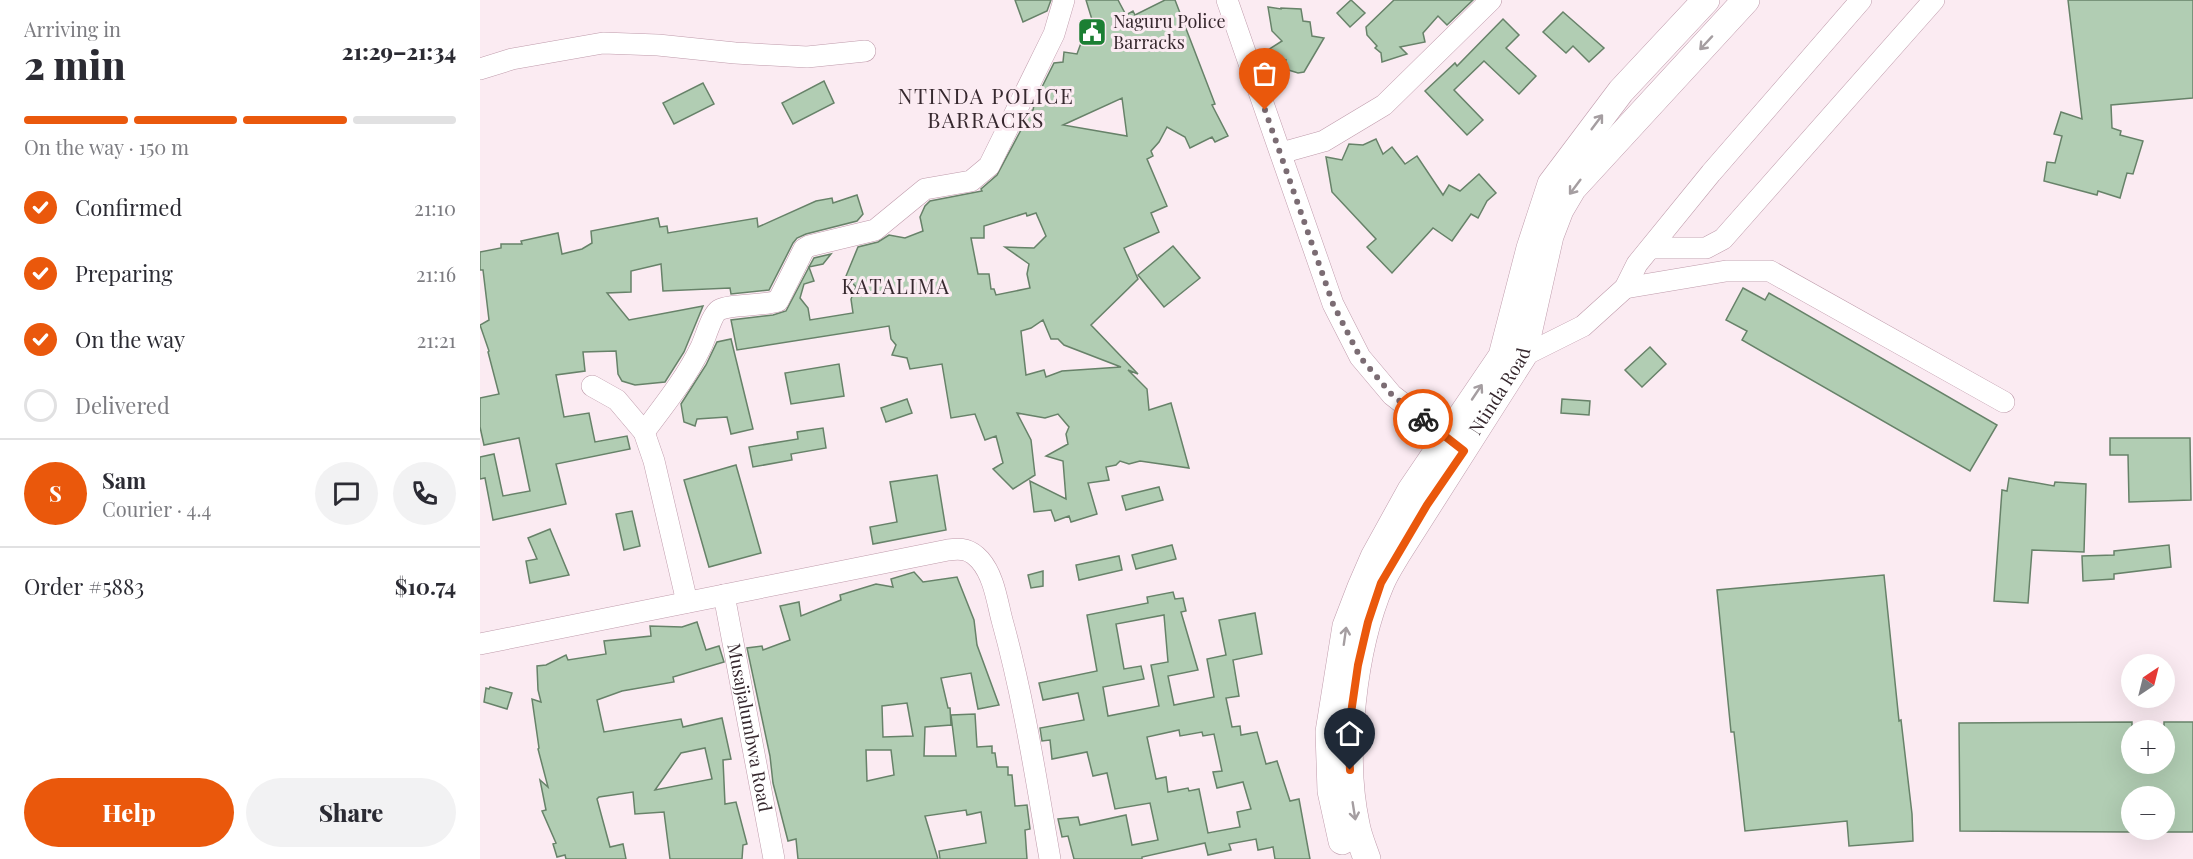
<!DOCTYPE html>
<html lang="en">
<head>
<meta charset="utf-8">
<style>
  :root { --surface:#fff; --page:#f2f2f3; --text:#2b2b33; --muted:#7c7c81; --line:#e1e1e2; --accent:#ea580c }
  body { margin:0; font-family:"Playfair Display",serif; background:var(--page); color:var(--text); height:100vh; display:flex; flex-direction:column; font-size:22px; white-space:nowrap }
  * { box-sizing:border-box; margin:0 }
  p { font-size:20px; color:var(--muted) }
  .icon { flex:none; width:33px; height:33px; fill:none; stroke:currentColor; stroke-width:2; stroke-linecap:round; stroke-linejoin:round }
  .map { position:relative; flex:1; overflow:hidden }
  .drawer { display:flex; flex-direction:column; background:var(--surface); width:480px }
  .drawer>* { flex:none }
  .needle { width:39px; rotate:35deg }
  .tools { position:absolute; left:1641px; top:654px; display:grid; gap:12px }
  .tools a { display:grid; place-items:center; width:54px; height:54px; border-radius:50%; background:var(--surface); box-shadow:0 6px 24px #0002; font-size:30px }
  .pin { position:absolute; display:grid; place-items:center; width:51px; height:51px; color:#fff; margin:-62px -26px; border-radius:50% 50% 50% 0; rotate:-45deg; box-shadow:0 0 6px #0007 }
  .pin .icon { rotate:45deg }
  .courier { position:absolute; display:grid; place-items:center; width:60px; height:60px; margin:-30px; border:4px solid #ea580c; border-radius:50%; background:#fff; color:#222; box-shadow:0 2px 8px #0007 }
  .overview em { font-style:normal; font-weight:800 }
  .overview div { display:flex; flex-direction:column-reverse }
  .overview { display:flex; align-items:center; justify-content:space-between; height:102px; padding:0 24px }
  h1 { font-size:39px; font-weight:800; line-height:45px }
  .bar { display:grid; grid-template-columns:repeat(4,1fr); gap:9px 6px; align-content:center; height:72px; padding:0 24px }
  .bar i { height:8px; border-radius:4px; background:var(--line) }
  .bar .on { background:var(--accent) }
  .bar p { grid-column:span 4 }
  .line { display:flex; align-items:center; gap:15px; padding:0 24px; border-top:2px solid var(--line) }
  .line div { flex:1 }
  .round { display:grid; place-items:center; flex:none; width:63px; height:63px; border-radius:32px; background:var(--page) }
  ol { padding:0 24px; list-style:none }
  li { display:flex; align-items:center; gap:18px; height:66px }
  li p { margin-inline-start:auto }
  li .icon { padding:6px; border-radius:50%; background:var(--accent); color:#fff; stroke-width:4 }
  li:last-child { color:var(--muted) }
  li i { width:33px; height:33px; border:3px solid var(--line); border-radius:50% }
  .primary-button { display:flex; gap:12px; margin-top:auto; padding:12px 24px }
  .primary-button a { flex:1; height:69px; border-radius:36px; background:var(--accent); color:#fff; font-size:24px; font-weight:800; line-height:69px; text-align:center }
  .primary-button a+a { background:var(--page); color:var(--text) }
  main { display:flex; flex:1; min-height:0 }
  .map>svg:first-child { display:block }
  .building { fill:#b1cdb3; stroke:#678269; stroke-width:1.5; fill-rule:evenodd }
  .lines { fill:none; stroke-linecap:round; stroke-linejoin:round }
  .minor-casing { stroke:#bf9bab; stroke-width:22 }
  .major-casing { stroke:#bf9bab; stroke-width:28 }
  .minor { stroke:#fff; stroke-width:21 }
  .major { stroke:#fff; stroke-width:27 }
  .oneway { stroke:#a59ea1 }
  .done { stroke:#7b6c73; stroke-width:6; stroke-dasharray:0 10.8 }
  .route { stroke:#ea580c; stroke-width:8 }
  .labels { text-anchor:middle; stroke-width:6; stroke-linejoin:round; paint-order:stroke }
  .poi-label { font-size:18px; fill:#36282e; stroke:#fbebf2; text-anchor:start }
  .street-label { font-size:18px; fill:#36282e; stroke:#fbebf2 }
  .neighbourhood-label { font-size:20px; letter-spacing:1.5px; fill:#36282e; stroke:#fbebf2 }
  .quarter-label { font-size:21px; letter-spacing:1.5px; fill:#36282e; stroke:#fbebf2 }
</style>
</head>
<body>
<main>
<section class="drawer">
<div class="overview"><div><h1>2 min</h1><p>Arriving in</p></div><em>21:29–21:34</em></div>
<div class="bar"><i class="on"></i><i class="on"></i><i class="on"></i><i></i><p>On the way · 150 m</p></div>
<ol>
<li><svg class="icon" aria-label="check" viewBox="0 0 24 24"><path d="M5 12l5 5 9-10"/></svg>Confirmed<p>21:10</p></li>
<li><svg class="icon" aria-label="check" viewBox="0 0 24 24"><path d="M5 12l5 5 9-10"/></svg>Preparing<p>21:16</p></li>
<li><svg class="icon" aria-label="check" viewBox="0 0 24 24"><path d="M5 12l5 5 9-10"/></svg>On the way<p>21:21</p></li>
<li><i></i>Delivered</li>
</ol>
<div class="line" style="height:108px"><b class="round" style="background:var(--accent);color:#fff">S</b><div><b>Sam</b><p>Courier · 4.4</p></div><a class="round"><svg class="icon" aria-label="chat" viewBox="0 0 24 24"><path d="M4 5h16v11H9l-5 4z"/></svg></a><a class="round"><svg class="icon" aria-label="phone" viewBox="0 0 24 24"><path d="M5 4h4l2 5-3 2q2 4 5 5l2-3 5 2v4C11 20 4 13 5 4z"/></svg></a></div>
<div class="line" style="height:78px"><div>Order #5883</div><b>$10.74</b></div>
<div class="primary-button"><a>Help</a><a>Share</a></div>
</section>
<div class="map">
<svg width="1713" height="859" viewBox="0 0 1713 859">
  <rect width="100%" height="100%" fill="#fbebf2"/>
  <g class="building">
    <polygon points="535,0 571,0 567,11 543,22"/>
    <path d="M606,0H638L646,15L653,11L655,15L685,0H695L735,104L732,105L748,136L735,142L732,137L710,148L705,137L687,127L679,142L671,151L673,156L667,159L687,206L671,213L679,232L644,248L658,279L611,325L658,374L648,370L667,389L669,410L691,403L709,468L660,461L649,464L640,461L636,465L626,467L629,480L608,483L617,514L591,522L589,516L575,521L571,510L554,512L550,481L586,499L583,461L566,456L588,444L586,434L589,427L578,414L565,418L537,413L551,440L555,475L533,489L513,469L523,463L516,436L505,440L495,414L471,418L462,364L430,369L427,358L412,355L416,345L411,339L409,326L257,350L251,320L293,315L306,311L329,267L334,281L324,284L320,298L328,308L330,320L373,313L371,299L376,287L366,276L378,247L398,242L409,235L425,238L443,231L440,217L445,206L450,201L502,191L501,189L517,175L541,130L544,128L543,126L550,111L553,110L555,101L563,98L560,91L574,63L583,62L584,52L597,54L605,32L617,36ZM642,98L647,136L583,125ZM546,213L547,216L556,213L566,236L554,248L525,247L549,264L547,274L550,288L516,295L514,289H511L509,274H498L491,238H504V226ZM563,320L571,339H578L584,345L641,367L582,371L566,377L564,370L546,375L541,331L551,328Z"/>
    <polygon points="871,0 885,13 870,27 857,13"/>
    <polygon points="914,0 993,0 967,25 958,16 943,33 945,42 920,47 927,54 902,62 901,53 895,48 897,46 887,35 886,27"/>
    <polygon points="1588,0 1713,0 1713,98 1631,105 1632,128 1641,131 1640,135 1663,141 1653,174 1647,173 1640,198 1618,191 1617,195 1564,181 1567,162 1575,163 1582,136 1574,134 1581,112 1602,119"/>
    <polygon points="788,7 801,9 801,8 821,9 823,21 830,22 832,36 844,38 824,72 818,73 802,68 806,60 783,53 802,41 792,31"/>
    <polygon points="1083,12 1124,48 1109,62 1093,46 1086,53 1063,32"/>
    <polygon points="1023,19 1039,35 1026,48 1056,76 1039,94 1004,61 974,90 1003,120 987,135 945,91 975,63 977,66"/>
    <polygon points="344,81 354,103 313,124 302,103"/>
    <polygon points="223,83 234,104 194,124 183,103"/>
    <polygon points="896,139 903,154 912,147 925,164 937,156 963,195 969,185 980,191 999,174 1016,193 1007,201 998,218 991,214 972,241 953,228 912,273 887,247 896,239 852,192 846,157 862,160 869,144 883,145"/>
    <polygon points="377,195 383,214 377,221 326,234 317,238 313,243 289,290 251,294 250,288 183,291 181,264 151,271 151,292 127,293 149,320 223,306 204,352 185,382 155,385 142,381 138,374 136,351 103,352 105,371 76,375 84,417 109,413 115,442 147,436 150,449 76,464 86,504 13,520 5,478 0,479 0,457 14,454 23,496 50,491 39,438 4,445 0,427 0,398 19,394 8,352 9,351 0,325 9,320 3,270 0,270 0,252 21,248 21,244 42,244 41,241 78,233 82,254 102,249 112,243 111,231 178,218 180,227 187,226 188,233 277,218 278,227 336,201 352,198 353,203"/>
    <polygon points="693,246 720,278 684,307 658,275"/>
    <polygon points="351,254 343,264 329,267 334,258"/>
    <polygon points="1263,288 1285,300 1289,293 1517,425 1490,471 1262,340 1267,331 1246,320"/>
    <polygon points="251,339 273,429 251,434 247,417 217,419 215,426 204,422 201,404 226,365 237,342"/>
    <polygon points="1170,347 1186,364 1162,387 1145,370"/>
    <polygon points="359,364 364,396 311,404 305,373"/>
    <polygon points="427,399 432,413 406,422 401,408"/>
    <polygon points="1082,399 1110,401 1109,415 1081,413"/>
    <polygon points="343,428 346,448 311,454 312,460 273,467 269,447 318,439 317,432"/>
    <polygon points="1630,438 1710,438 1711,500 1649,502 1648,455 1630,455"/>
    <polygon points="256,465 281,553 229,567 204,480"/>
    <polygon points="457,475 466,530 393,544 390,527 417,522 410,482"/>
    <polygon points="1529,478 1574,486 1575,482 1606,484 1604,552 1552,550 1548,603 1514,601 1522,490 1527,491"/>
    <polygon points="679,487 683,500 646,510 642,496"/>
    <polygon points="152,511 160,546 144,550 136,514"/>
    <polygon points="70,529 89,575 50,583 46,561 57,559 48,538"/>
    <polygon points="692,545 696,559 656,569 652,555"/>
    <polygon points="1689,545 1691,567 1634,574 1634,579 1603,581 1602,556 1634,555 1634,551"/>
    <polygon points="639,556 642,570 599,580 596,565"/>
    <polygon points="563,571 563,586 551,588 548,575"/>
    <path d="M434,572L443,582L477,577L494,620L497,645L519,705L498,709L491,673L461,678L468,708H470L471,725L445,727L444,756H476L471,715L495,714L497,747L512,746V753H515L517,767H528V775H532L535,806L547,805L550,829L545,830L547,859H460L459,851L506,843L501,812L487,815L486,810L445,816L458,859H318L316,839L308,841L293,783L290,756L267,648L282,646L283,650L310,640L300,606L319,602L321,616L361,600L360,595L396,584L413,587L411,579ZM427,703L433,736L403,737L402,706ZM386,750H411L414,775L387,781Z"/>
    <polygon points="1404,575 1419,721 1421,720 1432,814 1433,841 1369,846 1367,821 1265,831 1254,732 1251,732 1237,590"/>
    <path d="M693,592L695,599L703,598L706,611L701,612L718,670L688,676L694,705L734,697L727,659L746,655L739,620L775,613L782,654L753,660L759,696L746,698L752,727L760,726L761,735L777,732L786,764L797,761L810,801L819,799L830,859H795L793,847L778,850L776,839L749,844L751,850L728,855L725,843L662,857V859H594L588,836L582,837L578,819L598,817L600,825L646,815L652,845L678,840L670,803L635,809L627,773L613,776L607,752L572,759L570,740L562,741L560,728L604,720L598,693L563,700L559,683L617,671L607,615L668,603L667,597ZM684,615L688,662L671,665L679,706L628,716L623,687L664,679L661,666L644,669L636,624ZM699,730L700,736L722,732L723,736L734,734L742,771L733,772L737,788L763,782L771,809L757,812L760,827L728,833L719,789L709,791L708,788L688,792L686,777L676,779L667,737Z"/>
    <path d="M217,622L226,650L239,646L244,662L193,677L194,682L142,691L117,700L124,732L201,719L203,727L242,718L251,759L243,760L245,804L256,802L267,844L263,845L262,859H190L184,812L155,814L153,792L119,797L117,799L130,847L143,844L146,859H86L85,855L77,857L73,844L76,843L62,811L66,810L60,780L68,787L58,749L59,748L52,699L61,702L58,690L57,666L66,665L86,655L88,660L126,654L124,641L171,636L170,626L202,627ZM225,748L232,779L175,790L201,753Z"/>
    <polygon points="10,687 32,693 27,709 4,702 6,688 9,689"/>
    <polygon points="1652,722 1652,764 1684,764 1684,722 1713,722 1713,832 1684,832 1684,796 1652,796 1652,832 1480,831 1479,723"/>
  </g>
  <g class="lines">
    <g class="minor-casing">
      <g id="minor">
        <polyline points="747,0 853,304 880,357 912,395 979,447"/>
        <polyline points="0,69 32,59 123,43 178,45 255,53 327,57 385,51"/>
        <polyline points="801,153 844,141 904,105 1011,0"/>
        <polyline points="1171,248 1226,248 1243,239 1454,0"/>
        <polyline points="1145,288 1246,271 1290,271 1524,402"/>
        <polyline points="1043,356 1103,326 1145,288 1157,264 1231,173 1381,0"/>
        <polyline points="112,386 137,400 164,432 174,461 207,602"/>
        <path d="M164,432C185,404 206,378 221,347C225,339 232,314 239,310C249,304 283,306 298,301L324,249L329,246L395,230L445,189L491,181L509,166L574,34L584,0"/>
        <path id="s1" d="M244,595L294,859"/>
        <path d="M0,644L468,550C482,548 490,549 500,560C514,576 517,601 522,620C544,699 556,779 570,859"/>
      </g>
    </g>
    <g class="major-casing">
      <g id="major">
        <polyline points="862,841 851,791 849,732 866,626 881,587 894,557 931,490 1022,356 1050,248 1071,184 1141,91 1226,0"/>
        <path id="s2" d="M887,859C883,847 878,836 876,824C861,755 873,648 901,583C905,573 911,564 917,554L1043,356L1070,236L1080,210L1093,188L1266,0"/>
      </g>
    </g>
    <use href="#minor" class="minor"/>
    <use href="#major" class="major"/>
  </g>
  <defs><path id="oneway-shaft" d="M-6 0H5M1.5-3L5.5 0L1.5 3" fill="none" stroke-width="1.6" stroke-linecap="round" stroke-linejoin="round" transform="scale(1.5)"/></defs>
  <g class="oneway">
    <use href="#oneway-shaft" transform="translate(1226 43) rotate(133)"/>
    <use href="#oneway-shaft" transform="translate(1117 122) rotate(-53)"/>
    <use href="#oneway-shaft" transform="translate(1095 187) rotate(127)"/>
    <use href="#oneway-shaft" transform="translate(997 392) rotate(-56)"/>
    <use href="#oneway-shaft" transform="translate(865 636) rotate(-82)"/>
    <use href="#oneway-shaft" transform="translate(874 811) rotate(81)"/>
  </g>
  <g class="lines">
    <polyline class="done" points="785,110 853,304 880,357 912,395 943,419"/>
    <polyline class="route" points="870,770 868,734 878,665 888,622 901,583 947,505 984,451 943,419"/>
  </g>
  <defs>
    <g id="civic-square" transform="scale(1.5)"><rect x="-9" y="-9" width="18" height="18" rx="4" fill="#1b7f33" stroke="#fbebf2"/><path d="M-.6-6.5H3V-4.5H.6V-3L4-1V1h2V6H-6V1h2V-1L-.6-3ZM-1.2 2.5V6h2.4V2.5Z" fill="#fff"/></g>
  </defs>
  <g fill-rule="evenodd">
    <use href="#civic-square" x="612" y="32"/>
  </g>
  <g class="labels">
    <g class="poi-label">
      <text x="633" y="28">Naguru Police<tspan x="633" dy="21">Barracks</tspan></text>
    </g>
    <g class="street-label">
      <text dy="6" stroke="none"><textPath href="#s2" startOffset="508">Ntinda Road</textPath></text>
      <text dy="6" stroke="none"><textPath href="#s1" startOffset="135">Musajjalumbwa Road</textPath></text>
    </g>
    <g class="neighbourhood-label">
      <text x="416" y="294">KATALIMA</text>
    </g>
    <g class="quarter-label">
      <text x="506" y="104">NTINDA POLICE<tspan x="506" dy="24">BARRACKS</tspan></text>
    </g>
  </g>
</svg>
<div class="tools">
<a><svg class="needle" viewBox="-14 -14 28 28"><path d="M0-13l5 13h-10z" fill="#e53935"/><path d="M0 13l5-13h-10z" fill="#7c7c81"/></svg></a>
<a>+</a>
<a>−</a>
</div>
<div class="pin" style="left:785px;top:110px;background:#ea580c"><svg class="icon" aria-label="bag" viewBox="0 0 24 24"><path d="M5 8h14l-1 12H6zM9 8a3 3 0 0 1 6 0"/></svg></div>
<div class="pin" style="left:870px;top:770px;background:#1f2937"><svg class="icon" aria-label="home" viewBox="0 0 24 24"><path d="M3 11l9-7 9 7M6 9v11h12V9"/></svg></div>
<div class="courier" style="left:943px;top:419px"><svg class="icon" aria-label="bike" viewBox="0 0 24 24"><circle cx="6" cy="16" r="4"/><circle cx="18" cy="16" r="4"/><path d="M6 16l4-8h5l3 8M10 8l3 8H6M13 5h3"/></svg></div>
</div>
</main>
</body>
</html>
